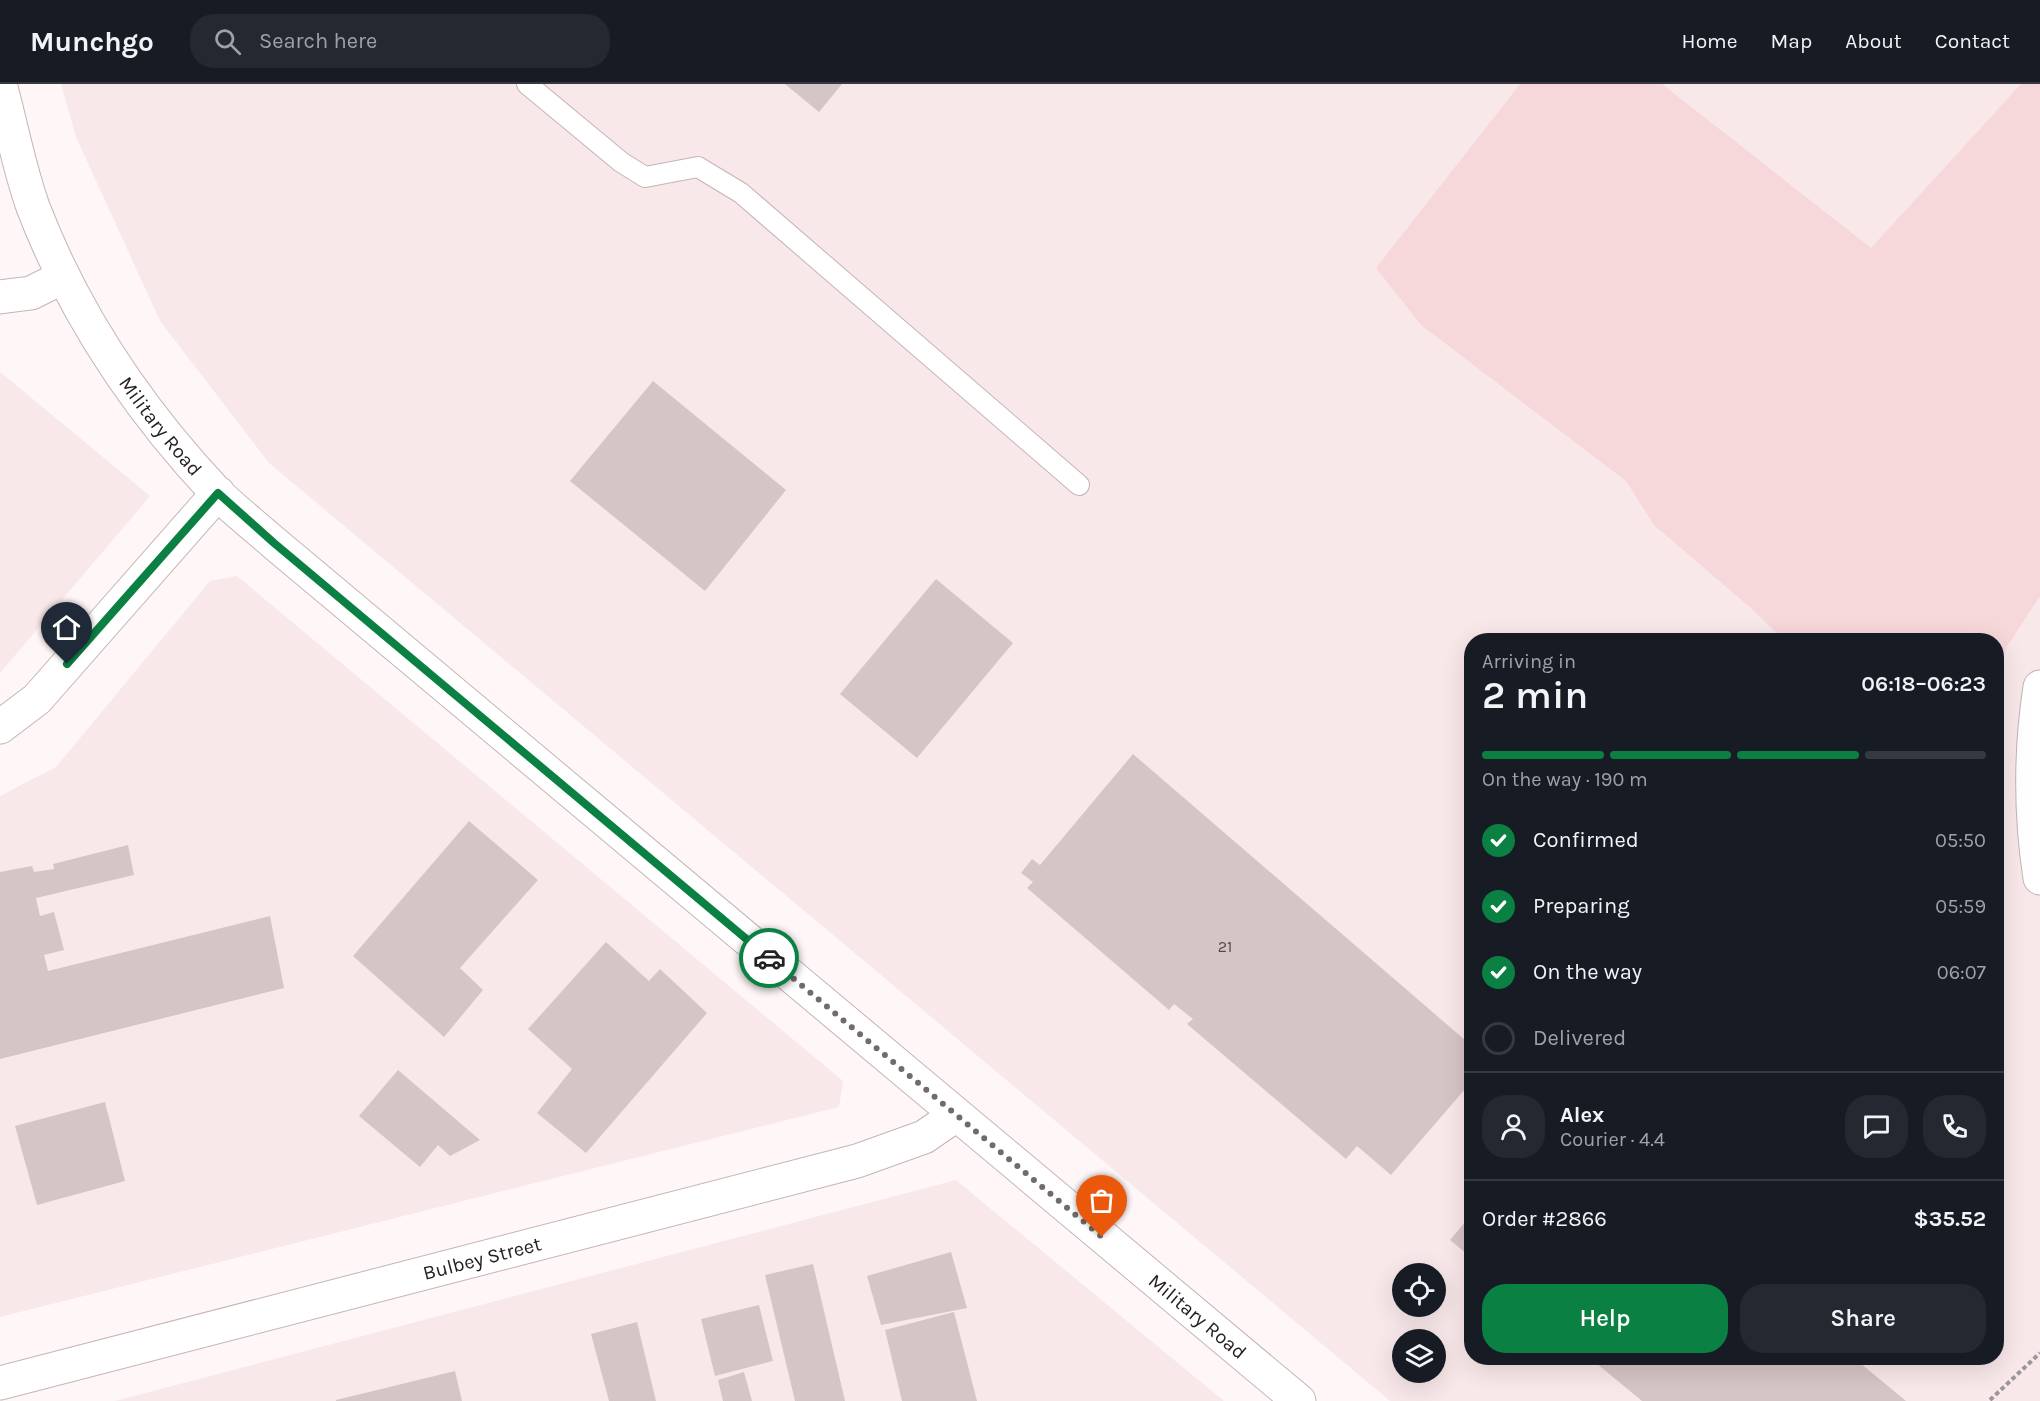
<!DOCTYPE html>
<html lang="en">
<head>
<meta charset="utf-8">
<style>
  :root { --surface:#171b24; --page:#242831; --text:#f1f3f6; --muted:#9ea1a6; --line:#363941; --accent:#0b8043 }
  body { margin:0; font-family:Karla,sans-serif; background:var(--page); color:var(--text); height:100vh; display:flex; flex-direction:column; font-size:22px; white-space:nowrap }
  * { box-sizing:border-box; margin:0 }
  p { font-size:20px; color:var(--muted) }
  .icon { flex:none; width:33px; height:33px; fill:none; stroke:currentColor; stroke-width:2; stroke-linecap:round; stroke-linejoin:round }
  .map { position:relative; flex:1; overflow:hidden }
  .panel { position:absolute; left:1464px; top:549px; width:540px; height:732px; display:flex; flex-direction:column; background:var(--surface); border-radius:24px; box-shadow:0 6px 24px #0002 }
  .panel>* { flex:none }
  .fabs { position:absolute; left:1392px; top:1179px; display:grid; gap:12px }
  .fabs a { display:grid; place-items:center; width:54px; height:54px; border-radius:50%; background:var(--surface); box-shadow:0 6px 24px #0002; font-size:30px }
  .pin { position:absolute; display:grid; place-items:center; width:51px; height:51px; color:#fff; margin:-62px -26px; border-radius:50% 50% 50% 0; rotate:-45deg; box-shadow:0 0 6px #0007 }
  .pin .icon { rotate:45deg }
  .courier { position:absolute; display:grid; place-items:center; width:60px; height:60px; margin:-30px; border:4px solid #0b8043; border-radius:50%; background:#fff; color:#222; box-shadow:0 2px 8px #0007 }
  .headline em { font-style:normal; font-weight:600 }
  .headline div { display:flex; flex-direction:column-reverse }
  .headline { display:flex; align-items:center; justify-content:space-between; height:102px; padding:0 18px }
  h1 { font-size:39px; font-weight:600; line-height:45px }
  .bar { display:grid; grid-template-columns:repeat(4,1fr); gap:9px 6px; align-content:center; height:72px; padding:0 18px }
  .bar i { height:8px; border-radius:4px; background:var(--line) }
  .bar .current { background:var(--accent) }
  .bar p { grid-column:span 4 }
  .line { display:flex; align-items:center; gap:15px; padding:0 18px; border-top:2px solid var(--line) }
  .line div { flex:1 }
  .round { display:grid; place-items:center; flex:none; width:63px; height:63px; border-radius:24px; background:var(--page) }
  ol { padding:0 18px; list-style:none }
  li { display:flex; align-items:center; gap:18px; height:66px }
  li p { margin-inline-start:auto }
  li .icon { padding:6px; border-radius:50%; background:var(--accent); color:#fff; stroke-width:4 }
  li:last-child { color:var(--muted) }
  li i { width:33px; height:33px; border:3px solid var(--line); border-radius:50% }
  .button { display:flex; gap:12px; margin-top:auto; padding:12px 18px }
  .button a { flex:1; height:69px; border-radius:24px; background:var(--accent); color:#fff; font-size:24px; font-weight:600; line-height:69px; text-align:center }
  .button a+a { background:var(--page); color:var(--text) }
  header { display:flex; align-items:center; gap:36px; box-sizing:border-box; height:84px; padding:0 30px; background:var(--surface); border-bottom:2px solid var(--line) }
  header strong { font-size:28px }
  nav { display:flex; gap:33px; margin-inline-start:auto; font-size:21px }
  .search { width:420px; height:54px; background:var(--page); display:flex; align-items:center; gap:15px; box-sizing:border-box; padding:0 21px; border-radius:24px; color:var(--muted); font-size:22px }
  .map>svg:first-child { display:block }
  .built { fill:#f9e8ea; fill-rule:evenodd }
  .green { fill:#f6d8db }
  .building { fill:#d6c5c7 }
  .lines { fill:none; stroke-linecap:round; stroke-linejoin:round }
  .lane-casing { stroke:#c5b4b6; stroke-width:22 }
  .street-casing { stroke:#c5b4b6; stroke-width:35 }
  .secondary-casing { stroke:#c5b4b6; stroke-width:35 }
  .path { stroke:#9d9697; stroke-width:4; stroke-dasharray:4.5 3; stroke-linecap:butt }
  .lane { stroke:#fff; stroke-width:20 }
  .street { stroke:#fff; stroke-width:33 }
  .secondary { stroke:#fff; stroke-width:33 }
  .done { stroke:#726b6c; stroke-width:6; stroke-dasharray:0 10.8 }
  .route { stroke:#0b8043; stroke-width:8 }
  .labels { text-anchor:middle; stroke-width:6; stroke-linejoin:round; paint-order:stroke }
  .number-label { font-size:16px; fill:#52494a }
  .street-label { font-size:20px; fill:#262021; stroke:#fef6f7 }
</style>
</head>
<body>
<header>
<strong>Munchgo</strong>
<div class="search"><svg class="icon" aria-label="search" viewBox="0 0 24 24"><circle cx="10" cy="10" r="6"/><path d="M15 15l6 6"/></svg>Search here</div>
<nav><a>Home</a><a>Map</a><a>About</a><a>Contact</a></nav>
</header>
<div class="map">
<svg width="2040" height="1317" viewBox="0 0 2040 1317">
  <rect width="100%" height="100%" fill="#fef6f7"/>
  <g class="built">
    <path d="M61,0H2040V1317H1390L269,379L160,237L76,53ZM1472,556H1996V1274H1472ZM1402,1190H1436V1222H1402ZM1402,1256H1436V1288H1402Z"/>
    <polygon points="0,288 150,412 0,589"/>
    <polygon points="237,492 843,997 839,1023 0,1233 0,712 56,683 210,497"/>
    <polygon points="956,1096 1224,1317 115,1317"/>
  </g>
  <polygon class="green" points="1520,0 1662,0 1871,164 2021,0 2040,0 2040,512 2006,564 1997,594 1996,556 1784,556 1753,526 1654,441 1626,397 1421,241 1376,184"/>
  <g class="building">
    <polygon points="785,0 842,0 819,28"/>
    <polygon points="653,297 786,406 705,507 570,397"/>
    <polygon points="936,495 1013,559 917,674 840,610"/>
    <polygon points="1133,670 1472,962 1472,997 1391,1091 1357,1062 1346,1075 1187,940 1193,935 1174,920 1169,926 1027,804 1033,798 1021,789 1032,775 1040,781"/>
    <polygon points="469,737 538,796 460,884 483,906 444,953 353,872"/>
    <polygon points="128,761 134,791 36,814 40,832 54,828 64,866 44,871 48,887 270,832 284,904 0,975 0,788 32,782 34,788 54,785 53,780"/>
    <polygon points="606,858 649,897 660,885 707,929 586,1069 537,1029 572,985 528,945"/>
    <polygon points="398,986 480,1056 450,1072 438,1061 420,1083 359,1032"/>
    <polygon points="105,1018 125,1097 37,1121 15,1042"/>
    <polygon points="1472,1130 1472,1174 1450,1156"/>
    <polygon points="951,1168 967,1224 881,1241 867,1192"/>
    <polygon points="813,1180 845,1317 795,1317 765,1191"/>
    <polygon points="759,1221 773,1277 715,1292 701,1235"/>
    <polygon points="954,1228 977,1317 902,1317 885,1246"/>
    <polygon points="637,1238 656,1317 609,1317 591,1250"/>
    <polygon points="1590,1274 1854,1274 1906,1317 1642,1317"/>
    <polygon points="455,1287 462,1317 336,1317 336,1316"/>
    <polygon points="744,1288 752,1317 723,1317 718,1296"/>
  </g>
  <g class="lines">
    <g class="lane-casing">
      <polyline id="lane" points="527,0 621,78 645,93 698,83 741,109 1079,401"/>
    </g>
    <g class="street-casing">
      <g id="street">
        <polyline points="0,213 31,209 63,193"/>
        <path d="M2040,603C2030,668 2030,729 2040,794"/>
        <polyline points="0,643 37,615 218,409"/>
        <path id="s1" d="M0,1299L857,1077L924,1053L956,1031"/>
      </g>
    </g>
    <g class="secondary-casing">
      <g id="secondary">
        <path id="s2" d="M0,0C11,40 19,84 33,123C74,230 138,325 216,408C234,426 255,442 274,459L1299,1317"/>
      </g>
    </g>
    <polyline class="path" points="1990,1316 2040,1269"/>
    <use href="#lane" class="lane"/>
    <use href="#street" class="street"/>
    <use href="#secondary" class="secondary"/>
  </g>
  <g class="lines">
    <polyline class="done" points="769,874 1102,1153"/>
    <polyline class="route" points="67,580 218,409 274,459 769,874"/>
  </g>
  <g class="labels">
    <g class="number-label">
      <text x="1225" y="868">21</text>
    </g>
    <g class="street-label">
      <text dy="7" stroke="none"><textPath href="#s2" startOffset="382">Military Road</textPath></text>
      <text dy="7" stroke="none"><textPath href="#s1" startOffset="498">Bulbey Street</textPath></text>
      <text dy="7" stroke="none"><textPath href="#s2" startOffset="1750">Military Road</textPath></text>
    </g>
  </g>
</svg>
<div class="fabs">
<a><svg class="icon" aria-label="locate" viewBox="0 0 24 24"><circle cx="12" cy="12" r="6"/><path d="M12 2v4M12 18v4M2 12h4M18 12h4"/></svg></a>
<a><svg class="icon" aria-label="layers" viewBox="0 0 24 24"><path d="M12 4l9 5-9 5-9-5zM3 14l9 5 9-5"/></svg></a>
</div>
<div class="pin" style="left:1102px;top:1153px;background:#ea580c"><svg class="icon" aria-label="bag" viewBox="0 0 24 24"><path d="M5 8h14l-1 12H6zM9 8a3 3 0 0 1 6 0"/></svg></div>
<div class="pin" style="left:67px;top:580px;background:#1f2937"><svg class="icon" aria-label="home" viewBox="0 0 24 24"><path d="M3 11l9-7 9 7M6 9v11h12V9"/></svg></div>
<div class="courier" style="left:769px;top:874px"><svg class="icon" aria-label="car" viewBox="0 0 24 24"><path d="M5 17H2v-5l4-1 3-4h7l3 4 3 1v5h-3M9 17h6M6 11h13"/><circle cx="7" cy="17" r="2"/><circle cx="17" cy="17" r="2"/></svg></div>
<section class="panel">
<div class="headline"><div><h1>2 min</h1><p>Arriving in</p></div><em>06:18–06:23</em></div>
<div class="bar"><i class="current"></i><i class="current"></i><i class="current"></i><i></i><p>On the way · 190 m</p></div>
<ol>
<li><svg class="icon" aria-label="check" viewBox="0 0 24 24"><path d="M5 12l5 5 9-10"/></svg>Confirmed<p>05:50</p></li>
<li><svg class="icon" aria-label="check" viewBox="0 0 24 24"><path d="M5 12l5 5 9-10"/></svg>Preparing<p>05:59</p></li>
<li><svg class="icon" aria-label="check" viewBox="0 0 24 24"><path d="M5 12l5 5 9-10"/></svg>On the way<p>06:07</p></li>
<li><i></i>Delivered</li>
</ol>
<div class="line" style="height:108px"><a class="round"><svg class="icon" aria-label="person" viewBox="0 0 24 24"><circle cx="12" cy="8" r="4"/><path d="M4 21q1-7 8-7t8 7"/></svg></a><div><b>Alex</b><p>Courier · 4.4</p></div><a class="round"><svg class="icon" aria-label="chat" viewBox="0 0 24 24"><path d="M4 5h16v11H9l-5 4z"/></svg></a><a class="round"><svg class="icon" aria-label="phone" viewBox="0 0 24 24"><path d="M5 4h4l2 5-3 2q2 4 5 5l2-3 5 2v4C11 20 4 13 5 4z"/></svg></a></div>
<div class="line" style="height:78px"><div>Order #2866</div><b>$35.52</b></div>
<div class="button"><a>Help</a><a>Share</a></div>
</section>
</div>
</body>
</html>
